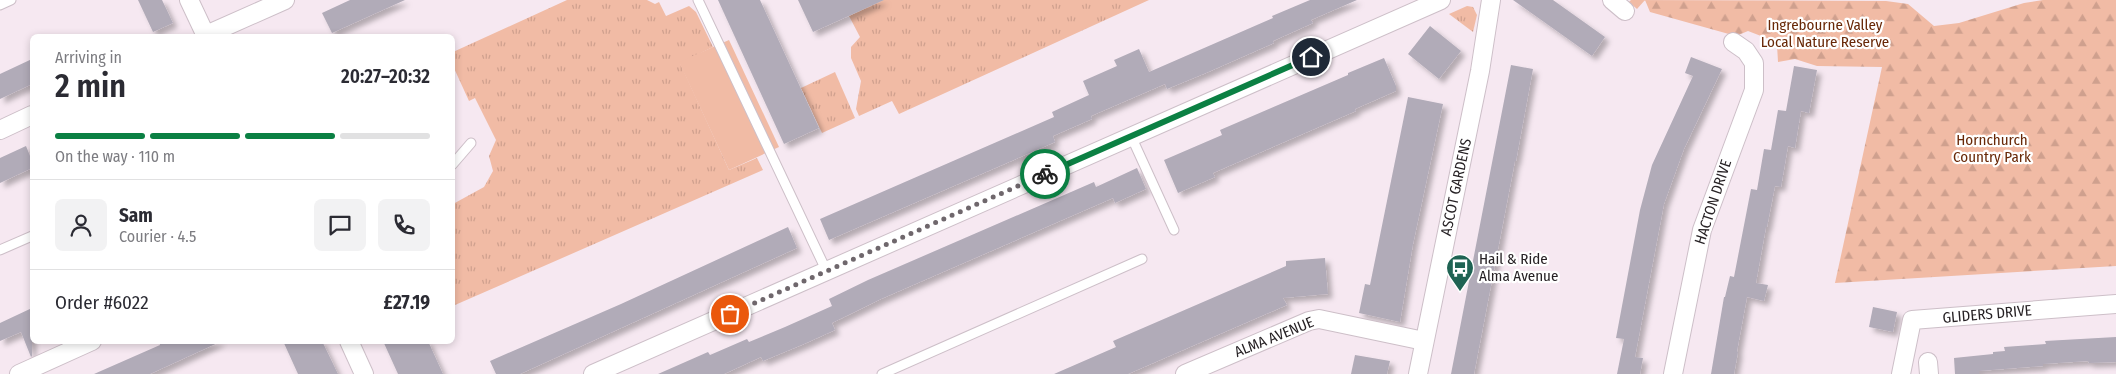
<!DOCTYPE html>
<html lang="en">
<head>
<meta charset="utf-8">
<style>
  :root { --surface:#fff; --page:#f2f2f3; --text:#2b2b33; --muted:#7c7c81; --line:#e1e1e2; --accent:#0b8043 }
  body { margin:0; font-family:"Fira Sans Condensed",sans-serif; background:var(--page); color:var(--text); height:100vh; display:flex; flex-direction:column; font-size:19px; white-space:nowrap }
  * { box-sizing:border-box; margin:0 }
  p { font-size:16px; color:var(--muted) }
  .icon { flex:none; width:28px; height:28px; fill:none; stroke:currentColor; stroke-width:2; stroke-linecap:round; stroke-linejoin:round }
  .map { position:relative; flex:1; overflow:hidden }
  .details { position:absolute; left:30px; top:34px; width:425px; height:310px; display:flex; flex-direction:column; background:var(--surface); border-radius:8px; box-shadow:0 2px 8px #0003 }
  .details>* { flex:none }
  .pin { position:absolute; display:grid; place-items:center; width:42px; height:42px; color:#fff; margin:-21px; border:2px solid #fff; border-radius:50%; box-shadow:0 1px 5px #0007 }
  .courier { position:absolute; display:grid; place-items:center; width:50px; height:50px; margin:-25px; border:4px solid #0b8043; border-radius:50%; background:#fff; color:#222; box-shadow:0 1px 6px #0007 }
  .head em { font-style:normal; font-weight:600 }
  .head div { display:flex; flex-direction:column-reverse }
  .head { display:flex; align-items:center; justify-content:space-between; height:85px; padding:0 25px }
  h1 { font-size:32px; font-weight:600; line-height:38px }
  .bar { display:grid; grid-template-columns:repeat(4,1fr); gap:8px 5px; align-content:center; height:60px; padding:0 25px }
  .bar i { height:6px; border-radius:4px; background:var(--line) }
  .bar .selected { background:var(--accent) }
  .bar p { grid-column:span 4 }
  .line { display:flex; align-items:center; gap:12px; padding:0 25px; border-top:1px solid var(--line) }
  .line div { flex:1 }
  .round { display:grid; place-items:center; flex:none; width:52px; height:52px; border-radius:8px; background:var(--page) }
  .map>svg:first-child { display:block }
  .grass { fill:url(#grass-tufts) }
  .forest { fill:url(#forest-firs) }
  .pitch { fill:#f1bba5 }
  .building { fill:#b1abb8; filter:url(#shadow) }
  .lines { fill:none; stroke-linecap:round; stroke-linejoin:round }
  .lane-casing { stroke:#cdbfc8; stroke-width:11 }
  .street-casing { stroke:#cdbfc8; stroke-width:20 }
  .lane { stroke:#fff; stroke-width:9 }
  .street { stroke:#fff; stroke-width:18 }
  .done { stroke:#6f676c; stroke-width:5; stroke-dasharray:0 9 }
  .route { stroke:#0b8043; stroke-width:6 }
  .labels { text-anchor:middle; stroke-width:4.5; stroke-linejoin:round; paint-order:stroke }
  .park-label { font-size:15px; fill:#682807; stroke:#fff }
  .street-label { font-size:15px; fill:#272225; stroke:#fff }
  .poi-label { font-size:15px; fill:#272225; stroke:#fff; text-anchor:start }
</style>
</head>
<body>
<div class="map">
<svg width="2116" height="374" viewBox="0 0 2116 374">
  <defs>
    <pattern id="grass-tufts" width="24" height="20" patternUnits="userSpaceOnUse" patternTransform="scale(1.25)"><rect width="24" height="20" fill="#f1bba5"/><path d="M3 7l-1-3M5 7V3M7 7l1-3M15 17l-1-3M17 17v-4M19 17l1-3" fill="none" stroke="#cfa08e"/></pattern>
    <pattern id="forest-firs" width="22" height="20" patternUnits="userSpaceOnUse" patternTransform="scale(1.25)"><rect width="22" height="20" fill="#f1bba5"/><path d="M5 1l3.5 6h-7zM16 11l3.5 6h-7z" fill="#cfa08e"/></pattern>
    <filter id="shadow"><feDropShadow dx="4.5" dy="4.5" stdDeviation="2.5" flood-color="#0004"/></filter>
  </defs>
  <rect width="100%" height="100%" fill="#f6e8f1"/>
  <g class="grass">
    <polygon points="567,0 647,0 655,4 659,2 666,16 689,6 696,12 713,47 680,63 729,170 757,158 763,170 455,305 453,300 453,204 484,187 493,171 489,156 496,140 475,98 469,101 453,66 453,52"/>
    <polygon points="883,0 1149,0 899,114 892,101 859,116 856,109 861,81 851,58 851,47 860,37 849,16"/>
    <polygon points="1467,6 1473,7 1477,15 1473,32 1449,14"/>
    <polygon points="835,72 855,118 822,133 801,88"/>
  </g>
  <polygon class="forest" points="1631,0 1886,1 1908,4 1934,26 1959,23 2024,3 2043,0 2116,0 2116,266 1835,283 1882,67 1817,66 1795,59 1778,62 1777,45 1774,41 1748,31 1736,36 1650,12 1645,0 1637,9 1629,2"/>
  <polygon class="pitch" points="729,40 779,147 729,170 679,62"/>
  <g class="building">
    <polygon points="138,0 162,0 173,23 153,32"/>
    <polygon points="350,0 405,0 332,33 322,13"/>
    <polygon points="718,0 760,0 819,128 784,144"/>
    <polygon points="798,0 884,0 813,32"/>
    <polygon points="1310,0 1357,0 1311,20 1313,23 1273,41 1274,43 1206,73 1167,89 1165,84 1091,116 1092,119 1053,136 1055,142 829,240 820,219 1054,117 1052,112 1089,95 1083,81 1117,66 1114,60 1139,49 1149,72 1273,18 1272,16"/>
    <polygon points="1513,0 1553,0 1605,37 1592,56"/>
    <polygon points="1430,26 1461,51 1439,79 1408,54"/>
    <polygon points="1691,57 1722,69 1684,149 1664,204 1635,357 1643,358 1640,374 1617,374 1624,339 1616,338 1640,210 1652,165 1693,76 1685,73"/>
    <polygon points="1384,58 1396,86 1396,91 1355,109 1356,111 1213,173 1215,177 1178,193 1164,160 1222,135 1220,130 1348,75 1348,73"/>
    <polygon points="32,59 32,84 0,99 0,74"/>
    <polygon points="1511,65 1533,69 1516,161 1515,161 1474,374 1451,374"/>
    <polygon points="1794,66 1817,70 1809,113 1801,111 1795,148 1788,146 1781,187 1775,186 1767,227 1766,227 1756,283 1768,285 1764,301 1747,297 1737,351 1738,352 1734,374 1711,374 1724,297 1725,297 1730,276 1734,277 1751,189 1757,190 1764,149 1771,150 1778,110 1786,111"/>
    <polygon points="1408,97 1443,104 1413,244 1400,322 1359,313 1365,284 1370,285"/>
    <polygon points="26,146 32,161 32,168 0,183 0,158"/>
    <polygon points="1137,168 1146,189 1115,203 1113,198 881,299 832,323 835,330 804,344 763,361 761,357 724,374 658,374 708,352 710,355 747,339 749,342 785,327 832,306 829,299 868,280 1094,182 1096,187"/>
    <polygon points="788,227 797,248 520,374 496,374 490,361 621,304"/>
    <polygon points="1325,258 1328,294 1283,298 1287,305 1128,374 1054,374 1116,347 1113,341 1286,266 1286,261"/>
    <polygon points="1873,307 1897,312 1893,332 1869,327"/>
    <polygon points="32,308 32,356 31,357 21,332 0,341 0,323"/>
    <polygon points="2116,337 2116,362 2089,363 2088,361 2043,364 2043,366 1979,371 1979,374 1955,374 1954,358 1993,354 1993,352 2005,351 2004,347 2046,344 2045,341"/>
    <polygon points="159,341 222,341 150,374 94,374 160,345"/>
    <polygon points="283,341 322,341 338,374 298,374"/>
    <polygon points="383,341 428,341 443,374 398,374"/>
    <polygon points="1355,355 1390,361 1387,374 1351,374"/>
  </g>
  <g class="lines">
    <g class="lane-casing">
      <g id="lane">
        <polyline points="698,0 827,272"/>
        <polyline points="0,5 11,0"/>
        <polyline points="1131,136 1174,230"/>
        <polyline points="452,165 471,143"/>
        <polyline points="0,250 32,236"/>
        <polyline points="882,374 1142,259"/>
      </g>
    </g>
    <g class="street-casing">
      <g id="street">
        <polyline points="189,0 206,36"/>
        <polyline points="1612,0 1625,11"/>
        <polyline points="204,36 285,0"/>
        <polyline points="0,130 32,115"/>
        <polyline points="349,341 364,374"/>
        <polyline points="1928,362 1929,374"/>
        <polyline points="19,374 92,341"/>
        <polyline points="593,374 1441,0"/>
        <polyline points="1185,374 1309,321 1319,319 1424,341"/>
        <polyline points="1418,374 1480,71 1491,0"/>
        <polyline points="1673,374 1702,230 1754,90 1754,63 1746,51 1733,42"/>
        <polyline points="1901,374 1912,320 2116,304"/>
      </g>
    </g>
    <use href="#lane" class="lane"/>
    <use href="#street" class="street"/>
  </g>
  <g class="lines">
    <polyline class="done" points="730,314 1045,174"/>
    <polyline class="route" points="1045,174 1311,57"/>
  </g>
  <defs>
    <g id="bus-pin" transform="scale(1.4375)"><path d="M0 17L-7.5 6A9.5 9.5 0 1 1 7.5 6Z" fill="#1f6353" stroke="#fff"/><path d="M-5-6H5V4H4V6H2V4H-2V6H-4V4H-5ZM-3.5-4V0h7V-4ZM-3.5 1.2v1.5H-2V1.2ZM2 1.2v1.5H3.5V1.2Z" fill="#fff"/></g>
  </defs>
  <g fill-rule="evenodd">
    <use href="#bus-pin" x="1460" y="268"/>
  </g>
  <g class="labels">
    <g class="park-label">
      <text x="1825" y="30">Ingrebourne Valley<tspan x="1825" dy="17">Local Nature Reserve</tspan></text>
      <text x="1992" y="145">Hornchurch<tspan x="1992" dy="17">Country Park</tspan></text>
    </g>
    <g class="street-label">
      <text transform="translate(1456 187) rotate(-78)" y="5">ASCOT GARDENS</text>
      <text transform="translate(1713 202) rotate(-72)" y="5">HACTON DRIVE</text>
      <text transform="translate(1987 314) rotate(-5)" y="5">GLIDERS DRIVE</text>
      <text transform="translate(1274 337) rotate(-22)" y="5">ALMA AVENUE</text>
    </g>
    <g class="poi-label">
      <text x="1479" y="264">Hail &amp; Ride<tspan x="1479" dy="17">Alma Avenue</tspan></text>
    </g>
  </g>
</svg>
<div class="pin" style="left:730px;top:314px;background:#ea580c"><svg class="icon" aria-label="bag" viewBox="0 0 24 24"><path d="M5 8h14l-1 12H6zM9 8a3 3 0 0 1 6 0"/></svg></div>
<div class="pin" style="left:1311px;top:57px;background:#1f2937"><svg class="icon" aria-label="home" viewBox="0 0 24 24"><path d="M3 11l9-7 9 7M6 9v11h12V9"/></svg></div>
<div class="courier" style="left:1045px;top:174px"><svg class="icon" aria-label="bike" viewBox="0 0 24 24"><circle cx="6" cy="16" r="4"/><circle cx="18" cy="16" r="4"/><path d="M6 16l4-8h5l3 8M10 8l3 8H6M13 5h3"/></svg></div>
<section class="details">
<div class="head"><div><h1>2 min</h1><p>Arriving in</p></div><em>20:27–20:32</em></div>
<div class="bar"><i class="selected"></i><i class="selected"></i><i class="selected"></i><i></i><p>On the way · 110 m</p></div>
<div class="line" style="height:90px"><a class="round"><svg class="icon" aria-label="person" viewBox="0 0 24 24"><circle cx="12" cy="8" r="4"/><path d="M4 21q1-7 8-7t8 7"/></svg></a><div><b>Sam</b><p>Courier · 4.5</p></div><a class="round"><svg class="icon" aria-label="chat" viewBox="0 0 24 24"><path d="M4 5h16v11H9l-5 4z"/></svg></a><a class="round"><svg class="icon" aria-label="phone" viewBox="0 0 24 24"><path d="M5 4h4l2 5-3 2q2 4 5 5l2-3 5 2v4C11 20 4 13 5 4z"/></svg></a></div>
<div class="line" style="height:65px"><div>Order #6022</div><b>£27.19</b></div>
</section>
</div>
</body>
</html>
